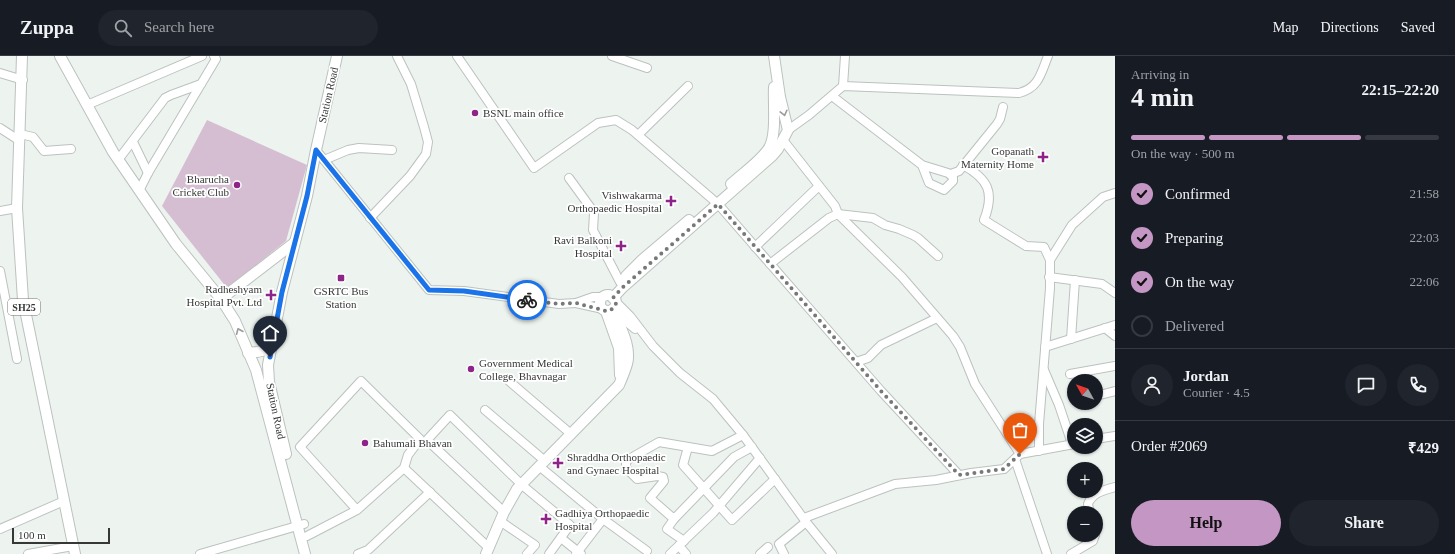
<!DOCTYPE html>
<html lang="en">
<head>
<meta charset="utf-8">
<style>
  :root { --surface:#171b24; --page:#20242c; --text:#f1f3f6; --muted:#9ea1a6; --line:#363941; --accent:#c496c4 }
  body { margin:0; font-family:"Times New Roman",serif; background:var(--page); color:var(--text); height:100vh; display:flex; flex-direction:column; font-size:15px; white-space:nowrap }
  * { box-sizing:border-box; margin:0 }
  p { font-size:13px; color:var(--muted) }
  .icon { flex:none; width:22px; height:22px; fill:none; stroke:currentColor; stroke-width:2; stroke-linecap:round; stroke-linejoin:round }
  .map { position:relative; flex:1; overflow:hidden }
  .panel { display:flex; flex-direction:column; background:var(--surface); width:340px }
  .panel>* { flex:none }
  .needle { width:26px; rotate:310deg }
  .buttons { position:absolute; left:1067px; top:318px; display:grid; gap:8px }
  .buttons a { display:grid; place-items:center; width:36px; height:36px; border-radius:50%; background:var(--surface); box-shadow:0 1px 3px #0004; font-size:20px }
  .scale { position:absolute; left:12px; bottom:10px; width:98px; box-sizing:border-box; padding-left:4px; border:2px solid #363836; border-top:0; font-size:11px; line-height:14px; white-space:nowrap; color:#363836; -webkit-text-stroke:3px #fefffe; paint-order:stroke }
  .pin { position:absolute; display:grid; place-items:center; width:34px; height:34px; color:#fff; margin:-41px -17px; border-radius:50% 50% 50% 0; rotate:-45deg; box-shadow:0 0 4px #0007 }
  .pin .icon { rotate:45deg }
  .courier { position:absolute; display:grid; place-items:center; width:40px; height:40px; margin:-20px; border:3px solid #1a73e8; border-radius:50%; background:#fff; color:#222; box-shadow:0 1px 5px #0007 }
  .headline em { font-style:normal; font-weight:800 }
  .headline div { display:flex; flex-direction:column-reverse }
  .headline { display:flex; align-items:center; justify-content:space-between; height:68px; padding:0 16px }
  h1 { font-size:26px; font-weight:800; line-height:30px }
  .bar { display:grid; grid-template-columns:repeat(4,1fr); gap:6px 4px; align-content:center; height:48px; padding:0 16px }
  .bar i { height:5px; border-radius:3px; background:var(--line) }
  .bar .current { background:var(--accent) }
  .bar p { grid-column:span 4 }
  .line { display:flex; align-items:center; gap:10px; padding:0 16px; border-top:1px solid var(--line) }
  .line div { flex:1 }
  .round { display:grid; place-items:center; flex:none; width:42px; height:42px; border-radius:21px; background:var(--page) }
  ol { padding:0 16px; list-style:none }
  li { display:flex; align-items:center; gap:12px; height:44px }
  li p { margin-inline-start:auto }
  li .icon { padding:4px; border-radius:50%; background:var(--accent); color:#111; stroke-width:4 }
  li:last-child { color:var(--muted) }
  li i { width:22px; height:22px; border:2px solid var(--line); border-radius:50% }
  .button { display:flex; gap:8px; margin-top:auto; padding:8px 16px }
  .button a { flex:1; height:46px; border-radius:24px; background:var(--accent); color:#111; font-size:16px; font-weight:800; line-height:46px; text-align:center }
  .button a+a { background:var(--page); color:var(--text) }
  header { display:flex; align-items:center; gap:24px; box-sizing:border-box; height:56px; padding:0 20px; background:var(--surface); border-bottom:1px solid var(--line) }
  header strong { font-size:19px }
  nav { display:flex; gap:22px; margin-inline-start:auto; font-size:14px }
  .search { width:280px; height:36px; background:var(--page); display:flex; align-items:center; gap:10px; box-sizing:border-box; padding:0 14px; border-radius:22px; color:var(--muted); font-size:15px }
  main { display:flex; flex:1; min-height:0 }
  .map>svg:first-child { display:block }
  .grass { fill:#d5bed2 }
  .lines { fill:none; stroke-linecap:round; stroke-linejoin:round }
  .minor-casing { stroke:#bcc2be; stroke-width:10 }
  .major-casing { stroke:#bcc2be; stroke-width:12 }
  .minor { stroke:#fff; stroke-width:8 }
  .major { stroke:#fff; stroke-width:10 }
  .oneway { stroke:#9a9c9a }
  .done { stroke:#767977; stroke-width:4; stroke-dasharray:0 7.2 }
  .route { stroke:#1a73e8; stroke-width:5 }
  .poi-dot { fill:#8e2488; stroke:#fefffe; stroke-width:1.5 }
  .labels { text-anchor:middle; stroke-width:3.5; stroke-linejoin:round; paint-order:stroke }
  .shield { fill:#fefffe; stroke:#727472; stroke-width:1 }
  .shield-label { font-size:10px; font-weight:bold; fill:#363836 }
  .street-label { font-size:11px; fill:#363836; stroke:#fefffe }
  .poi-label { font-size:11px; fill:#363836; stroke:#fefffe; text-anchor:start }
</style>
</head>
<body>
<header>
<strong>Zuppa</strong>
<div class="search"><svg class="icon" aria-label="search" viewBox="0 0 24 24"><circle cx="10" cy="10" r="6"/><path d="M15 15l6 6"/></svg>Search here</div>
<nav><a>Map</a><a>Directions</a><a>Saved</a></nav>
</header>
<main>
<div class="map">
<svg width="1115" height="498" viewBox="0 0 1115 498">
  <rect width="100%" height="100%" fill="#edf3ef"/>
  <polygon class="grass" points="207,64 307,109 286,185 227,232 162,150"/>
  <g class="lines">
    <g class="minor-casing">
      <g id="minor">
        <polyline points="457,0 534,112 598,67 616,64 632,74 718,148 881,335 959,419"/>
        <polyline points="612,0 647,12"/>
        <polyline points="0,17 23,24"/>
        <polyline points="843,30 845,0"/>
        <polyline points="832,40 922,109 948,117 953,121 953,125 944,134 929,127 922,109"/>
        <polyline points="87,49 202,0"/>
        <polyline points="0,72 20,85"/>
        <path d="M788,74L809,59L843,30L1019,37C1039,32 1041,17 1048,0"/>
        <polyline points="20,78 33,81 44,95 71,93"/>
        <polyline points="638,79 688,30"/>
        <polyline points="783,84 835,150 838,158 902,221 953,280 960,291 975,328 1020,398"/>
        <polyline points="133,86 148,117"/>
        <polyline points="316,94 429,234 464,235 559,248 576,247 593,241 602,241"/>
        <polyline points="118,104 165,42 171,39 201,28"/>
        <polyline points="324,104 348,94 359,92 392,94"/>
        <path d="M963,109C988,123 995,136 984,164L1026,190L1044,191L1050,204"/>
        <polyline points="951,118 959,115 997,68 1000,63 1003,51"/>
        <polyline points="569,122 593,155 594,157 593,174 620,226"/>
        <polyline points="139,135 148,117 216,3 214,0"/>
        <polyline points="0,155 17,152"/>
        <polyline points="370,162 410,120 426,98 428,86 424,71 411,28 397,0"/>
        <polyline points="755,191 819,130"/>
        <polyline points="770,208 829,162 838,158 873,162 885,169 899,173 913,179 918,182 938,200"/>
        <polyline points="0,215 17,303"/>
        <polyline points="1049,221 1102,228 1115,237"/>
        <polyline points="616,246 630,260 653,290 680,317 713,343 743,379 806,466 832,498"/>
        <polyline points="576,247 603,253"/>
        <polyline points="617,254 629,268 635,273"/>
        <polyline points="1105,272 1115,280"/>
        <polyline points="1071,283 1075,224"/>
        <polyline points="1045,291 1115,269"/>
        <polyline points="856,306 868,302 881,289 937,262"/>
        <polyline points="1044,314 1059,349 1072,388"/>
        <polyline points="1070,318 1115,310"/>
        <polyline points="509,325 571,378"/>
        <polyline points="1096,340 1115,335"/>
        <polyline points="485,354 545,405"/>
        <polyline points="743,379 712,395 659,386 629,403 626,406 626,412 637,423 657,420 663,421 664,425 650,442 674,463 734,401 752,391"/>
        <polyline points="1096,383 1115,380"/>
        <polyline points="688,391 683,409 732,464 775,423"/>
        <polyline points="1039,395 1039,368 1050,232 1050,204 1072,169 1103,141 1115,137"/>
        <polyline points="1015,403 1047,498"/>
        <polyline points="539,410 603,463 576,498"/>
        <polyline points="404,412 489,492"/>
        <polyline points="504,456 427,384 450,359 522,429 570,469 549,498"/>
        <path d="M1090,457L1088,448C1092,437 1104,434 1115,431"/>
        <polyline points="804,462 895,428 936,424 971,417 1004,413 1020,398 1074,388"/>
        <polyline points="603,463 647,495"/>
        <polyline points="674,463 667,473 684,485"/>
        <polyline points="500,465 535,489 527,498"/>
        <polyline points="0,473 64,445"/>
        <polyline points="307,480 357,454 404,412 408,399 420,383 361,325 300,391 357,454"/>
        <polyline points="561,482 581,498"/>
        <polyline points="679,490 686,498"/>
        <polyline points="28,498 73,490"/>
        <polyline points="200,498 304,468"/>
        <polyline points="358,498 368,494 430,436"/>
        <polyline points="670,498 713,457 760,402"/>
        <polyline points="760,498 768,491"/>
        <polyline points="784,498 779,488 806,466"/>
        <polyline points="1071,498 1093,485 1095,479"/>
      </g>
    </g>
    <g class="major-casing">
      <g id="major">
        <polyline points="22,0 17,152 23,244 75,498"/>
        <polyline points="60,0 113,96 176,188 221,243 235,265 256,314 305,498"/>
        <path d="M731,128C743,117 761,105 769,92C777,79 773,47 774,31"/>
        <polyline points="626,220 643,203 689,164"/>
        <circle cx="608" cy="247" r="8"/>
        <polyline points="613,242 622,232 772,100 778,93 788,74 780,41 774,0"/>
        <polyline points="221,243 294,187"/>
        <polyline points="606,255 619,292 620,319"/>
        <polyline points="248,297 257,296 271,293"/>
        <polyline points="286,398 269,326 268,309 282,236 307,140 316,94 337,0"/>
        <path d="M486,498L504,456L517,433L619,329C622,322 625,315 627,308C632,290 619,269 613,253"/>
      </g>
    </g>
    <use href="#minor" class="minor"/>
    <use href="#major" class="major"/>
  </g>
  <defs><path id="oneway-chevron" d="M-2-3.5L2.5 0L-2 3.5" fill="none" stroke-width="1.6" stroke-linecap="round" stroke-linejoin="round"/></defs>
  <g class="oneway">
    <use href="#oneway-chevron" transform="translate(784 57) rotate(76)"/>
    <use href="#oneway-chevron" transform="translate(239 275) rotate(-113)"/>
  </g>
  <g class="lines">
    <polyline class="done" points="527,244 559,248 576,247 606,255 611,254 616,248 613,242 622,232 718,148 881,335 959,419 1004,413 1020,398"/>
    <polyline class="route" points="270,301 282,236 307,140 316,94 429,234 464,235 527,244"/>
  </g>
  <g class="poi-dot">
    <circle cx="475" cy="57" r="4"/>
    <path d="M1041 95h4v4h4v4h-4v4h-4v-4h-4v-4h4z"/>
    <circle cx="237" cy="129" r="4"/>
    <path d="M669 139h4v4h4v4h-4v4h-4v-4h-4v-4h4z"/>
    <path d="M619 184h4v4h4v4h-4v4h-4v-4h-4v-4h4z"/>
    <rect x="337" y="218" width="8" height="8" rx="2"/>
    <path d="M269 233h4v4h4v4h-4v4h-4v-4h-4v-4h4z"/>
    <circle cx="471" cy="313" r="4"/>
    <circle cx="365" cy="387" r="4"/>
    <path d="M556 401h4v4h4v4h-4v4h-4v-4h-4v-4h4z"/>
    <path d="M544 457h4v4h4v4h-4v4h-4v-4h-4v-4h4z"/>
  </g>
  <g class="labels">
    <rect class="shield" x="8" y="243" width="32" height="16" rx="3"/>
    <g class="shield-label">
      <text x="24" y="255">SH25</text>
    </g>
    <g class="street-label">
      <text transform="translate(328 39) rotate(-77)" y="4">Station Road</text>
      <text transform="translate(276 355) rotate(78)" y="4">Station Road</text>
    </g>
    <g class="poi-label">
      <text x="483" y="61">BSNL main office</text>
      <text x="1034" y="99" text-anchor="end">Gopanath<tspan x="1034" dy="13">Maternity Home</tspan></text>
      <text x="229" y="127" text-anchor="end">Bharucha<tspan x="229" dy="13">Cricket Club</tspan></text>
      <text x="662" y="143" text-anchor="end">Vishwakarma<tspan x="662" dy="13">Orthopaedic Hospital</tspan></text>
      <text x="612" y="188" text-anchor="end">Ravi Balkoni<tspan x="612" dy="13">Hospital</tspan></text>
      <text x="262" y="237" text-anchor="end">Radheshyam<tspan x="262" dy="13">Hospital Pvt. Ltd</tspan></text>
      <text x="341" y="239" text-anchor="middle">GSRTC Bus<tspan x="341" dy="13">Station</tspan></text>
      <text x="479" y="311">Government Medical<tspan x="479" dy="13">College, Bhavnagar</tspan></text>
      <text x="373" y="391">Bahumali Bhavan</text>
      <text x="567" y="405">Shraddha Orthopaedic<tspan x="567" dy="13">and Gynaec Hospital</tspan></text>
      <text x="555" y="461">Gadhiya Orthopaedic<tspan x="555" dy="13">Hospital</tspan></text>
    </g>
  </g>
</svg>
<div class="buttons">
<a><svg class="needle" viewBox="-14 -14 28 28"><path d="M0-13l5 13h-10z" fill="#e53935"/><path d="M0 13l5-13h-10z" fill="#9ea1a6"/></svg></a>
<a><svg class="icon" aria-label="layers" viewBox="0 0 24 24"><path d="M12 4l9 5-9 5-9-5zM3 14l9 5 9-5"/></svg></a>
<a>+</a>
<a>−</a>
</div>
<div class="scale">100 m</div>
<div class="pin" style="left:1020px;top:398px;background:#ea580c"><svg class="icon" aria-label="bag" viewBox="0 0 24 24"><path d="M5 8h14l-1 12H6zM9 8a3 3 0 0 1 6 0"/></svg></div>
<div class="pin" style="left:270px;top:301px;background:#1f2937"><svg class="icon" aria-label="home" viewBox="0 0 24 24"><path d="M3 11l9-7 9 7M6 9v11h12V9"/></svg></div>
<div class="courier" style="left:527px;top:244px"><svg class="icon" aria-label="bike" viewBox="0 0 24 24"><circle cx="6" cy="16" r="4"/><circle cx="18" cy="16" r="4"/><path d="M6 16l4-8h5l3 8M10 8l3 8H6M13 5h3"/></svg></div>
</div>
<section class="panel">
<div class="headline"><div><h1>4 min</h1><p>Arriving in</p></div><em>22:15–22:20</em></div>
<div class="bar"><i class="current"></i><i class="current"></i><i class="current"></i><i></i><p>On the way · 500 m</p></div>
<ol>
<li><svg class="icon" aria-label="check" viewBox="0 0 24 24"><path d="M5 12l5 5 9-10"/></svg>Confirmed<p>21:58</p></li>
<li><svg class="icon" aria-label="check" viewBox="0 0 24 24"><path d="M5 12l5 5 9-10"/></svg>Preparing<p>22:03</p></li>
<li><svg class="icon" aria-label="check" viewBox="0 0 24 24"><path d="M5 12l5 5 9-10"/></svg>On the way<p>22:06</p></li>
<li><i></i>Delivered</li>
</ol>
<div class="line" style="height:72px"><a class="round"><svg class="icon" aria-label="person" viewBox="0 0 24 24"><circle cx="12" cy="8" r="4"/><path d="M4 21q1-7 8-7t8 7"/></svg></a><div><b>Jordan</b><p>Courier · 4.5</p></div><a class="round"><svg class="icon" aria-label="chat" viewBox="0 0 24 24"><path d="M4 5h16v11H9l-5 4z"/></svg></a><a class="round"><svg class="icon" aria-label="phone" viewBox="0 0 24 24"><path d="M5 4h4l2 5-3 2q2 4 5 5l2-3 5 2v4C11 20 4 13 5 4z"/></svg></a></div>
<div class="line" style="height:52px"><div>Order #2069</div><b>₹429</b></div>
<div class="button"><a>Help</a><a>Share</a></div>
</section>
</main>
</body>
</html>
